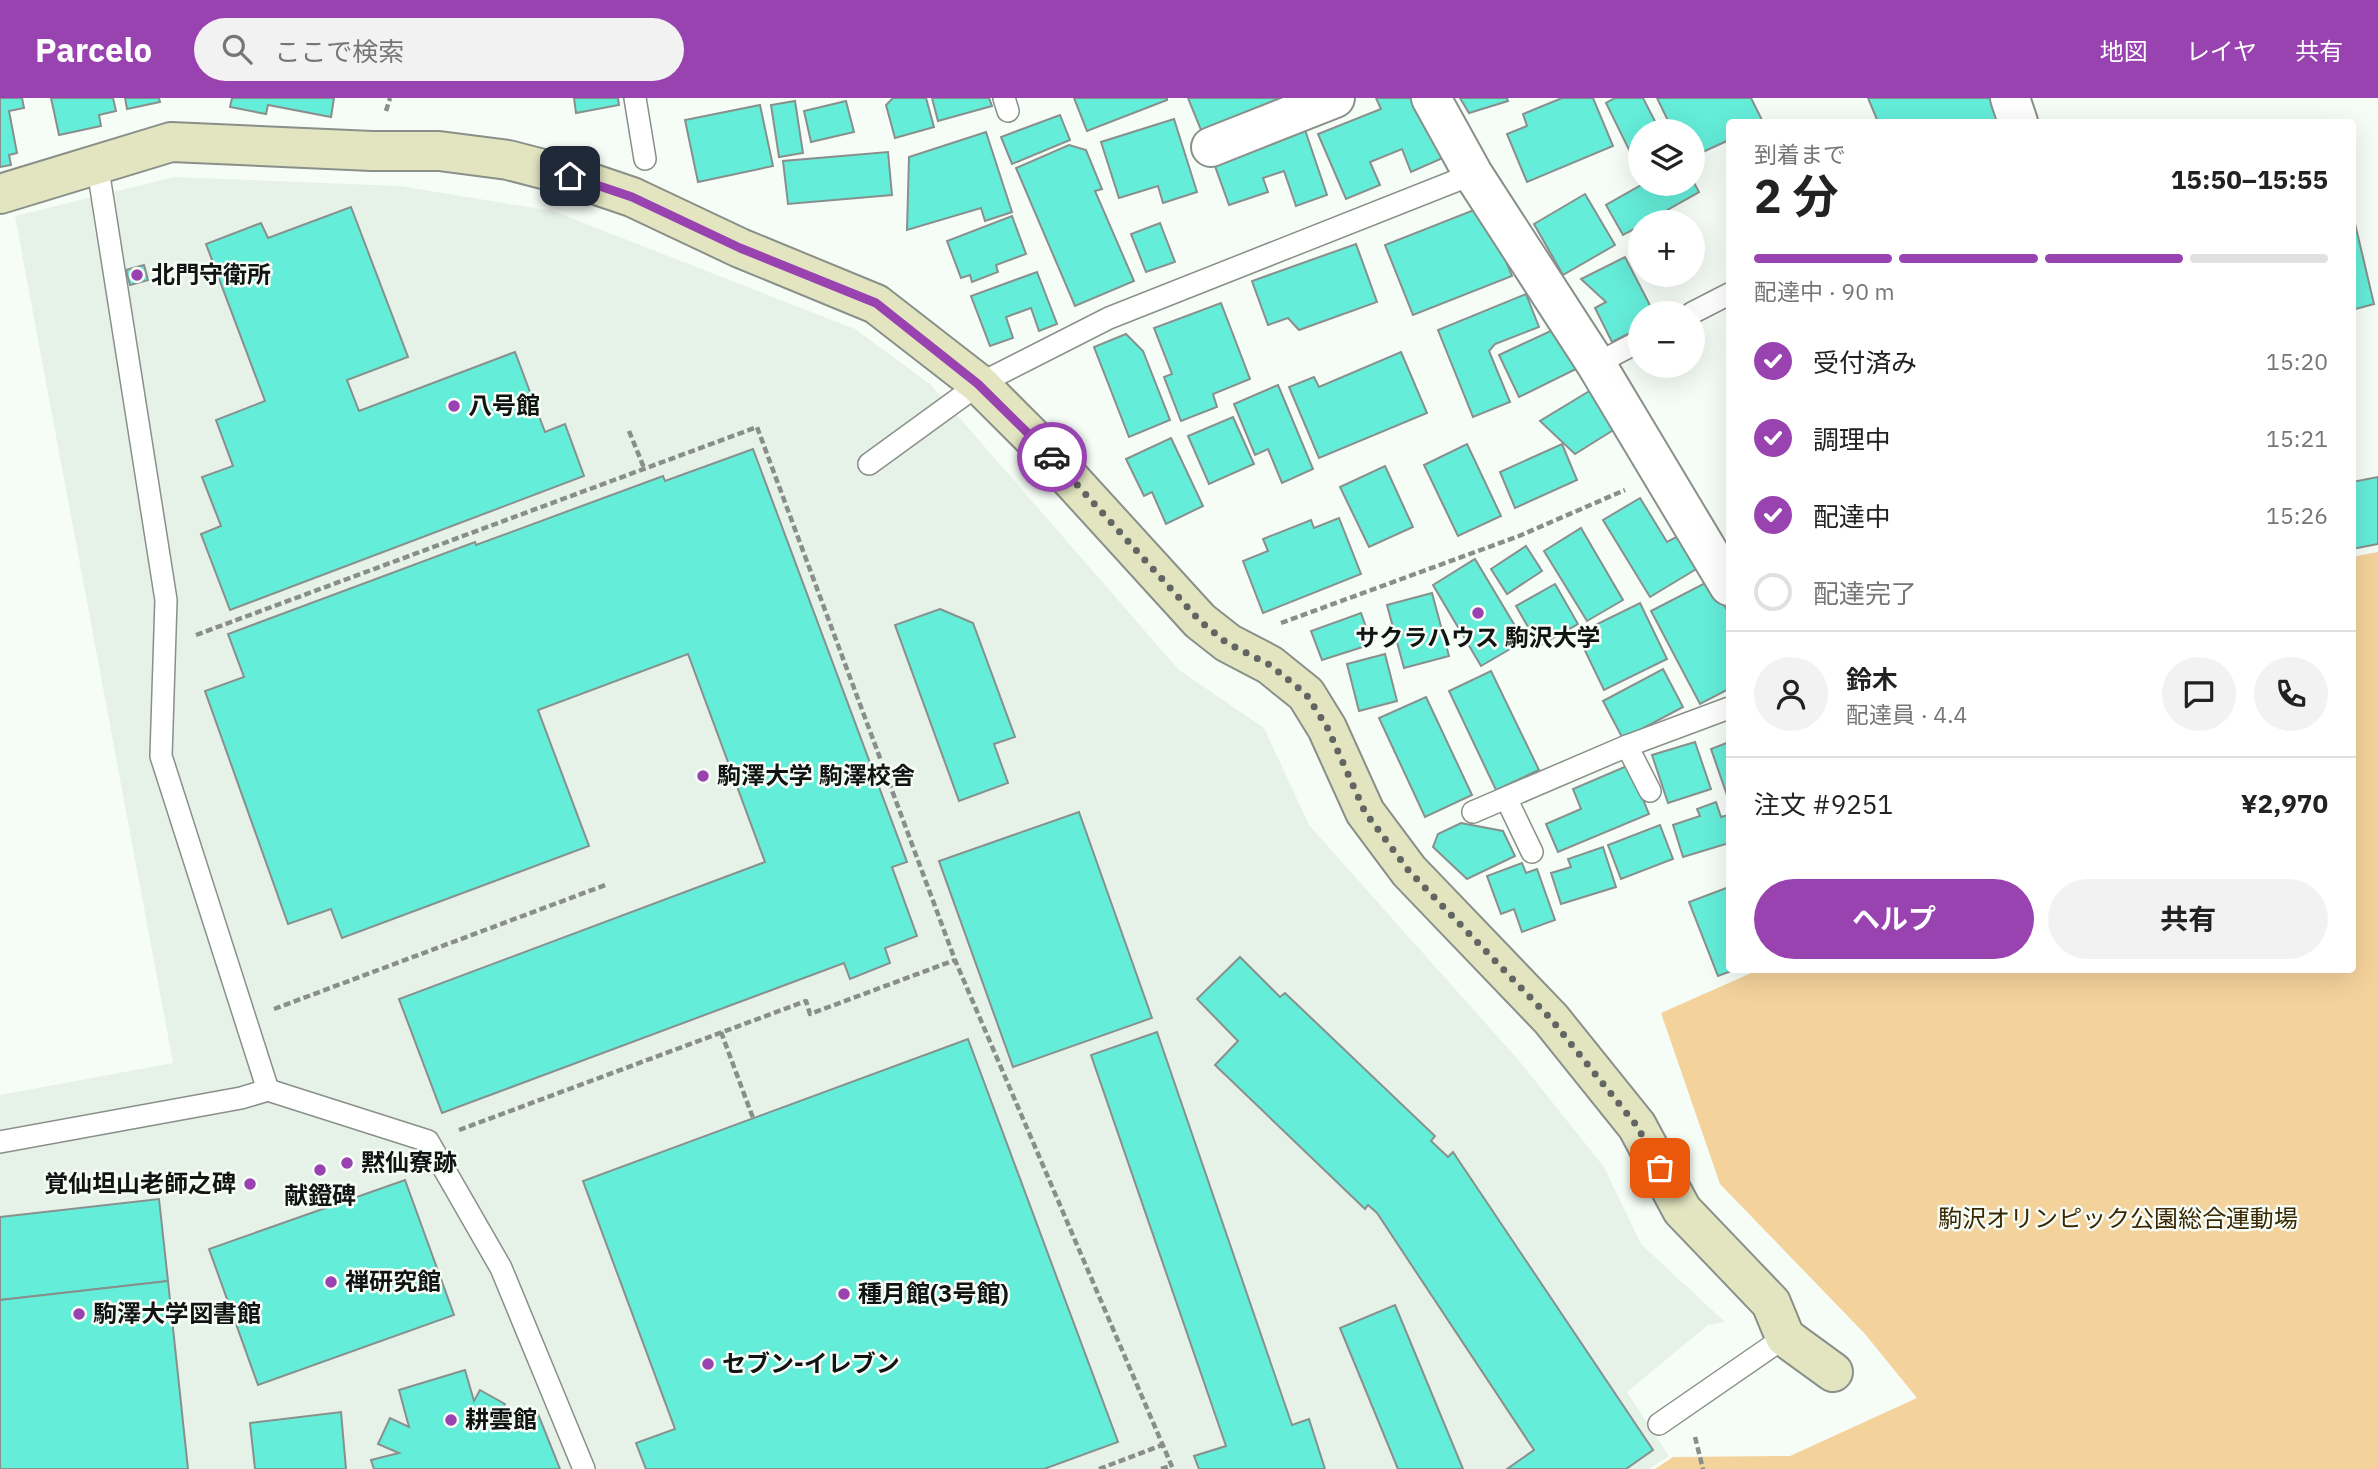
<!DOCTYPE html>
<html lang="ja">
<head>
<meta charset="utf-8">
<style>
  :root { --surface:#fff; --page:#f2f2f2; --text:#222; --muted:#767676; --line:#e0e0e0; --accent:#9943b0 }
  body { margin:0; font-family:"IBM Plex Sans","Noto Sans JP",sans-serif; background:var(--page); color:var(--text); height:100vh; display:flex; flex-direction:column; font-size:26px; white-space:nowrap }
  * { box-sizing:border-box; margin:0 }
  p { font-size:23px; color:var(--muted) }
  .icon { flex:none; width:38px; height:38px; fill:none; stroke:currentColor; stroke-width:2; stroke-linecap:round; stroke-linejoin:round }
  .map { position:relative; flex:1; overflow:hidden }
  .side { position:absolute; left:1726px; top:21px; width:630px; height:854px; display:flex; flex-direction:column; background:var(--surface); border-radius:7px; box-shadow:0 7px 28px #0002 }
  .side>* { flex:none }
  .buttons { position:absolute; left:1628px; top:21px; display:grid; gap:14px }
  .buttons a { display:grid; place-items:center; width:77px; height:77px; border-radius:50%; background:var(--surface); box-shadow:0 7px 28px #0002; font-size:35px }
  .pin { position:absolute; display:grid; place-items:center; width:60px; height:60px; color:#fff; margin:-30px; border-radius:14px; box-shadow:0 4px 10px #0006 }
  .courier { position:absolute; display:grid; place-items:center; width:70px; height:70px; margin:-35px; border:5px solid #9943b0; border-radius:50%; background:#fff; color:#222; box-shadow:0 2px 9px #0007 }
  .headline em { font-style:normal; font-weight:700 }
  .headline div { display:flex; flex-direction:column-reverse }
  .headline { display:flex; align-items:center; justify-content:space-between; height:119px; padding:0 28px }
  h1 { font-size:46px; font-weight:700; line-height:52px }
  .bar { display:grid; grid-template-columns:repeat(4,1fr); gap:10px 7px; align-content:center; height:84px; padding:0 28px }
  .bar i { height:9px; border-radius:5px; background:var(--line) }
  .bar .on { background:var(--accent) }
  .bar p { grid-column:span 4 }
  .line { display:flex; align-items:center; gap:18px; padding:0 28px; border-top:2px solid var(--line) }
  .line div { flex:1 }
  .round { display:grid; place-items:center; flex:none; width:74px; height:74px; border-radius:37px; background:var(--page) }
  ol { padding:0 28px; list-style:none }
  li { display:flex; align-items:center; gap:21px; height:77px }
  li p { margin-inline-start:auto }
  li .icon { padding:7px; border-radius:50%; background:var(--accent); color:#fff; stroke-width:4 }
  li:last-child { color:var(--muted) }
  li i { width:38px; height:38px; border:4px solid var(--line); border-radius:50% }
  .button { display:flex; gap:14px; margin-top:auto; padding:14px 28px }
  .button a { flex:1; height:80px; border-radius:42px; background:var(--accent); color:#fff; font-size:28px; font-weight:700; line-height:80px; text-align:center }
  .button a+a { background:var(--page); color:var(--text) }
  header { display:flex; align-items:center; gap:42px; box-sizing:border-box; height:98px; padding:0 35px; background:var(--accent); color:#fff }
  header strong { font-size:33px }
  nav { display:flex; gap:38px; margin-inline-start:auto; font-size:24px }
  .search { width:490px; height:63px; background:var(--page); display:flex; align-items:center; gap:18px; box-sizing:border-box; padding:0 24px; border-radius:38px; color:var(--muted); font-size:26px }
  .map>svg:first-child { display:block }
  .built { fill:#e6f2e7 }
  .green { fill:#f4d29b }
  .building { fill:#64edd9; stroke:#88908e; stroke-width:2 }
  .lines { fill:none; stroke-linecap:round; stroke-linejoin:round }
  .lane-casing { stroke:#898f89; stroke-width:24 }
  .street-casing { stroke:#898f89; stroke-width:42 }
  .secondary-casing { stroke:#898f89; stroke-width:42 }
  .path { stroke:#898e8a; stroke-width:4.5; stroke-dasharray:7 3.5; stroke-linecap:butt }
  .lane { stroke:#fff; stroke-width:21 }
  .street { stroke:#fff; stroke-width:38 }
  .secondary { stroke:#e2e5c0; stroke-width:38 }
  .done { stroke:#616662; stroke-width:7; stroke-dasharray:0 12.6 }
  .route { stroke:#9943b0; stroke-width:9 }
  .poi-dot { fill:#9943b0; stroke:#f6fdf7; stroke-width:2.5 }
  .labels { text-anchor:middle; stroke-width:5; stroke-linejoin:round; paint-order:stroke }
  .poi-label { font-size:24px; font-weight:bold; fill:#111412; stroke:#f6fdf7; text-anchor:start }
  .park-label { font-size:24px; fill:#3a2700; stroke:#f6fdf7 }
</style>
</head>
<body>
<header>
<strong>Parcelo</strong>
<div class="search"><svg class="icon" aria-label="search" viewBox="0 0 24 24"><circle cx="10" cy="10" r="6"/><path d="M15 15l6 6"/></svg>ここで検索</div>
<nav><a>地図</a><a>レイヤ</a><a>共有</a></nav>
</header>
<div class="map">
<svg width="2378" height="1371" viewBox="0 0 2378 1371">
  <rect width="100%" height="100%" fill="#f6fdf7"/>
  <polygon class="built" points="174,79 400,88 553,113 855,231 930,286 1179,572 1264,630 1309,727 1521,965 1604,1069 1641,1146 1725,1224 1708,1227 1627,1294 1669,1358 1649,1371 0,1371 0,997 173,965 15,118"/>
  <polygon class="green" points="2378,454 2378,1371 1655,1371 1673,1359 1790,1358 1917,1300 1865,1236 1720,1086 1661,915 1758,872 2352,872 2352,459"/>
  <g class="building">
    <polygon points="0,0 22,0 24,10 9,13 17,55 9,57 11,67 0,69"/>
    <polygon points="51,0 113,0 116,13 99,17 101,28 59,37"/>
    <polygon points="125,0 159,0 160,4 127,11"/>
    <polygon points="232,0 334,0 331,19 268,7 266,16 230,9"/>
    <polygon points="574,0 618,0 619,7 576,15"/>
    <polygon points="893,0 926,0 934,29 895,40 886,7"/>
    <polygon points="932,0 989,0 992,8 938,23"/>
    <polygon points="1074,0 1167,0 1167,2 1087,33"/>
    <polygon points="1188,0 1291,0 1203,37"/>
    <polygon points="1376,0 1419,0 1445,59 1411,74 1402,51 1370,64 1380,87 1346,101 1318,36 1381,11"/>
    <polygon points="1460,0 1507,0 1508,3 1469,15"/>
    <polygon points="1562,0 1593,0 1613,48 1527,84 1507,36 1527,28 1523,16"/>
    <polygon points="1643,0 1660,33 1640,33 1638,70 1606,5 1615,0"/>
    <polygon points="1657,0 1751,0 1763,24 1729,24 1729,42 1692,59 1692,33 1673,33"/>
    <polygon points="1868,0 1990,0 2001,24 1878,24"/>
    <polygon points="795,3 803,55 779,59 771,7"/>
    <polygon points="846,3 854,34 811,44 804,13"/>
    <polygon points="760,7 773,68 698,84 685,22"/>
    <polygon points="1060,17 1070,42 1012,66 1001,39"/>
    <polygon points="1174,21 1197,94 1163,105 1158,88 1119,100 1101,44"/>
    <polygon points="1303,26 1327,97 1296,108 1284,73 1263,80 1268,94 1229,107 1211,57"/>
    <polygon points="986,34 1012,114 985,123 981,110 907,132 909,59"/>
    <polygon points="1069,47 1086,52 1102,91 1095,93 1134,183 1075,208 1016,70"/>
    <polygon points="888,54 892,97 788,106 783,63"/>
    <polygon points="1692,81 1699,94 1646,124 1640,124 1640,128 1623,137 1606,107 1643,86 1692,86"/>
    <polygon points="1585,96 1615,147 1563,177 1534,126"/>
    <polygon points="1484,108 1512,178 1413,217 1385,147"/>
    <polygon points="351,109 408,259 347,282 359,313 515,254 545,334 565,326 584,378 230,512 201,436 221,428 202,379 233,368 216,322 265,303 206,146 261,125 268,140"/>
    <polygon points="2353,117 2374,206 2352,212 2352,118"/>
    <polygon points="1012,118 1026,156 996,167 998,174 972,184 970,177 961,180 947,143"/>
    <polygon points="1160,125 1175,164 1146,174 1131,136"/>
    <polygon points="1356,146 1377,204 1299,232 1288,220 1268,227 1252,183"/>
    <polygon points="1625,159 1654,215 1640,215 1640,230 1612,244 1595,210 1606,204 1581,181"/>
    <polygon points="144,167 148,182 130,187 126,172"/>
    <polygon points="1037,174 1057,226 1039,233 1031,210 1006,219 1013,240 990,248 971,198"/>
    <polygon points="1526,196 1539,229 1495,246 1489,253 1510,304 1473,319 1438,232"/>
    <polygon points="1221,205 1250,281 1213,296 1217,309 1181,323 1164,279 1172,276 1154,230"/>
    <polygon points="1557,230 1576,271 1519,299 1499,257"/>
    <polygon points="1126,236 1143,253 1170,322 1129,339 1094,249"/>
    <polygon points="1401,254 1427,315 1319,360 1289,289 1314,279 1319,289"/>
    <polygon points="1278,287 1313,371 1282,385 1268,351 1255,357 1234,306"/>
    <polygon points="1591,292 1615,331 1575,356 1540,323"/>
    <polygon points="1233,319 1254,366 1209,386 1188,338"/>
    <polygon points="1171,340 1203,408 1166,426 1152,394 1144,398 1126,361"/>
    <polygon points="1467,346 1501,418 1458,438 1424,367"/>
    <polygon points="1562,346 1577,382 1515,410 1500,374"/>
    <polygon points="753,351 907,764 892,769 917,838 885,850 890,865 850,881 844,865 442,1015 399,901 765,764 688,556 538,612 589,748 342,840 331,811 288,826 205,593 244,579 228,536 475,444 476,447 663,378 665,383"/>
    <polygon points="1385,368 1413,429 1369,449 1340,389"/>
    <polygon points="2378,379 2378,446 2352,451 2352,384"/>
    <polygon points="1640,400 1667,444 1684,435 1703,467 1650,499 1603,422"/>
    <polygon points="1339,420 1361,476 1263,515 1243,463 1268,453 1263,441 1311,422 1314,430"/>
    <polygon points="1581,430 1623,502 1587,523 1544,453"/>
    <polygon points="1526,448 1542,473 1507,496 1491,471"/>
    <polygon points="1475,461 1524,543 1481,568 1433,487"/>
    <polygon points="1711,482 1729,516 1729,591 1700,606 1651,513"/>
    <polygon points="1555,486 1578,526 1539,548 1516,508"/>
    <polygon points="1432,495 1449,558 1404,570 1387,507"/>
    <polygon points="1640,505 1667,561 1604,592 1577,536"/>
    <polygon points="940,511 973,525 1015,639 994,646 1008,685 959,703 895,527"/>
    <polygon points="1361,515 1372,546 1322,562 1311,533"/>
    <polygon points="1385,556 1397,603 1359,613 1347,566"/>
    <polygon points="1663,571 1683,609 1623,641 1603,603"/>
    <polygon points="1491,573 1539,672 1496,692 1449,593"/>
    <polygon points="1426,599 1472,697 1425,719 1379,620"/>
    <polygon points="1695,644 1711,691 1668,705 1652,657"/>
    <polygon points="1729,644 1729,703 1711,651"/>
    <polygon points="1629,667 1649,716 1558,754 1546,726 1581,711 1573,691"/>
    <polygon points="1716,704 1721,719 1728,717 1729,745 1683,759 1673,727 1700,718 1697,711"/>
    <polygon points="1079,714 1152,920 1013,969 939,763"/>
    <polygon points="1461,725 1503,733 1515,758 1467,781 1433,749 1438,736"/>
    <polygon points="1660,727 1673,761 1621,781 1608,747"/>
    <polygon points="1603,749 1616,789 1561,806 1551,775 1571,769 1568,761"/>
    <polygon points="1522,765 1526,775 1537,771 1555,822 1522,834 1514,811 1501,816 1487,778"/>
    <polygon points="1729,789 1729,872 1734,872 1718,878 1689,804"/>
    <polygon points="1240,859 1280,899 1285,895 1435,1038 1431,1043 1448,1059 1453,1054 1653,1352 1626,1371 1507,1371 1534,1352 1377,1115 1368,1107 1365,1111 1215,967 1238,943 1197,901"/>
    <polygon points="1157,934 1292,1327 1309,1321 1325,1371 1199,1371 1194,1358 1226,1348 1091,957"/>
    <polygon points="968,941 1118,1344 1044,1371 646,1371 636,1345 675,1331 583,1083"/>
    <polygon points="405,1082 454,1217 258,1287 209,1151"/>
    <polygon points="159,1101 168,1183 0,1202 0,1119"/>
    <polygon points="168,1183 188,1371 0,1371 0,1202"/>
    <polygon points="1395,1207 1463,1371 1398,1371 1340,1230"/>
    <polygon points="465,1272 474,1303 480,1292 505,1306 494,1324 538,1316 560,1371 374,1371 371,1362 399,1355 378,1346 390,1320 409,1329 399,1292"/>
    <polygon points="341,1314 346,1371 255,1371 250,1325"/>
  </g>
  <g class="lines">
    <g class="lane-casing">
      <g id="lane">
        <polyline points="635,0 645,61"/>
        <polyline points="1004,0 1008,13"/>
        <polyline points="1692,215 1729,196"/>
        <polyline points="1596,266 1640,243"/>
        <polyline points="869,366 979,286 1109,220 1473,76"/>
        <polyline points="1627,648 1650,693"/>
        <polyline points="1506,700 1532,754"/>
        <polyline points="1473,714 1627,648 1729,610"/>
        <polyline points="268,992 428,1043 501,1170 584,1371"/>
        <polyline points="0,1044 241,1000 268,992 161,658 166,502 97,65"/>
        <polyline points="1659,1326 1785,1239"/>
      </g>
    </g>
    <g class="street-casing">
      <g id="street">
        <polyline points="1431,0 1473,76 1596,266 1729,488"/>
        <polyline points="2010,0 2018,24"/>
        <polyline points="1211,49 1335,0"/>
      </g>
    </g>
    <g class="secondary-casing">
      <polyline id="secondary" points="0,96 171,44 372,53 439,53 508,62 570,78 632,99 740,150 876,206 979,286 1035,342 1200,523 1228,545 1270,567 1306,596 1327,630 1365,714 1409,773 1551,921 1637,1028 1682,1112 1771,1205 1785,1239 1833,1274"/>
    </g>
    <g class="path">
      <polyline points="386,13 390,0"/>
      <polyline points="629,333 644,370"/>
      <polyline points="1281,525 1519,438 1625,392"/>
      <polyline points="196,537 757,329 955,862 1173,1371"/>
      <polyline points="274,911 608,786"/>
      <polyline points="721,934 753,1020"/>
      <polyline points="459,1032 806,903 810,916 955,862"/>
      <polyline points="1695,1339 1703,1371"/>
      <polyline points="1099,1371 1162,1347"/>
      <polyline points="1161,1371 1171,1368"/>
    </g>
    <use href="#lane" class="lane"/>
    <use href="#street" class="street"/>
    <use href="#secondary" class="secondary"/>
  </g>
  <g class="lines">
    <polyline class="done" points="1052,359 1200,523 1227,545 1270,567 1306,596 1327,629 1365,714 1409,773 1551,921 1637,1028 1660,1070"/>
    <polyline class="route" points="570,78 632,99 740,150 876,205 978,286 1052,359"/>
  </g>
  <g class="poi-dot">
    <circle cx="137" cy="177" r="7"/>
    <circle cx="454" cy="308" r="7"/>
    <circle cx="1478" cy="515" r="7"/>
    <circle cx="703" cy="678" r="7"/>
    <circle cx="347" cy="1065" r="7"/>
    <circle cx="320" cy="1072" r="7"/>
    <circle cx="250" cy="1086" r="7"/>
    <circle cx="331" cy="1184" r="7"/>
    <circle cx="844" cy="1196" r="7"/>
    <circle cx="79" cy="1216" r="7"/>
    <circle cx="708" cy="1266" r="7"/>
    <circle cx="451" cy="1322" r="7"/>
  </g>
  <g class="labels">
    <g class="poi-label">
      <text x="151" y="185">北門守衛所</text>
      <text x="468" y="316">八号館</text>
      <text x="1478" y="548" text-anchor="middle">サクラハウス 駒沢大学</text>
      <text x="717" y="686">駒澤大学 駒澤校舎</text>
      <text x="361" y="1073">黙仙寮跡</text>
      <text x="236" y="1094" text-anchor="end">覚仙坦山老師之碑</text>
      <text x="320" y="1106" text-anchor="middle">献鐙碑</text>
      <text x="345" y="1192">禅研究館</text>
      <text x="858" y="1204">種月館(3号館)</text>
      <text x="93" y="1224">駒澤大学図書館</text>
      <text x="722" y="1274">セブン-イレブン</text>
      <text x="465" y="1330">耕雲館</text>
    </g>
    <g class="park-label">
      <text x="2118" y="1129">駒沢オリンピック公園総合運動場</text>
    </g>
  </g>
</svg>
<div class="buttons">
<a><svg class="icon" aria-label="layers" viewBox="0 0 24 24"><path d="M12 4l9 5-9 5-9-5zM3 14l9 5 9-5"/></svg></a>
<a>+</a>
<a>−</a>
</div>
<div class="pin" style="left:1660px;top:1070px;background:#ea580c"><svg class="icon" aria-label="bag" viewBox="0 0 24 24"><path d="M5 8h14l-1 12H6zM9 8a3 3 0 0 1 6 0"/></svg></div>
<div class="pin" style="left:570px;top:78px;background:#1f2937"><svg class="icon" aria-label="home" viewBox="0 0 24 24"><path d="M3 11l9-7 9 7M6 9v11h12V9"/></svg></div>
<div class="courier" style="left:1052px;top:359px"><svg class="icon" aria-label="car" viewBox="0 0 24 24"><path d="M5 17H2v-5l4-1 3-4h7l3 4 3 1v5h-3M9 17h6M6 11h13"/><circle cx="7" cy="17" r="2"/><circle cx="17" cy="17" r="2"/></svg></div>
<section class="side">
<div class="headline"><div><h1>2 分</h1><p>到着まで</p></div><em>15:50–15:55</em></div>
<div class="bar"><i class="on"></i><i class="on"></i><i class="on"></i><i></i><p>配達中 · 90 m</p></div>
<ol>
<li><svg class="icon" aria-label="check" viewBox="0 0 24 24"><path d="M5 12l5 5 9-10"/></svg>受付済み<p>15:20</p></li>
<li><svg class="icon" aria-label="check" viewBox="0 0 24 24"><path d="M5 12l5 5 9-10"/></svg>調理中<p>15:21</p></li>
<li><svg class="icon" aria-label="check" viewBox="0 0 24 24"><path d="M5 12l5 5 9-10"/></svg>配達中<p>15:26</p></li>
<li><i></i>配達完了</li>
</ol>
<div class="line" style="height:126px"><a class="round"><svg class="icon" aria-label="person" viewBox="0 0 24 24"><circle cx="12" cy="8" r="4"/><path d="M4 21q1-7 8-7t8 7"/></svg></a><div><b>鈴木</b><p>配達員 · 4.4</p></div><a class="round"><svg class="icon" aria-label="chat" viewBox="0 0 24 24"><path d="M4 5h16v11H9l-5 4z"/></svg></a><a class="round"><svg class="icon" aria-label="phone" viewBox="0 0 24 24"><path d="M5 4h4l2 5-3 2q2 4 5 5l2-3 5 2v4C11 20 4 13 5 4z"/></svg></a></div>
<div class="line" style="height:91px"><div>注文 #9251</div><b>¥2,970</b></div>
<div class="button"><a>ヘルプ</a><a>共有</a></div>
</section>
</div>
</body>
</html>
